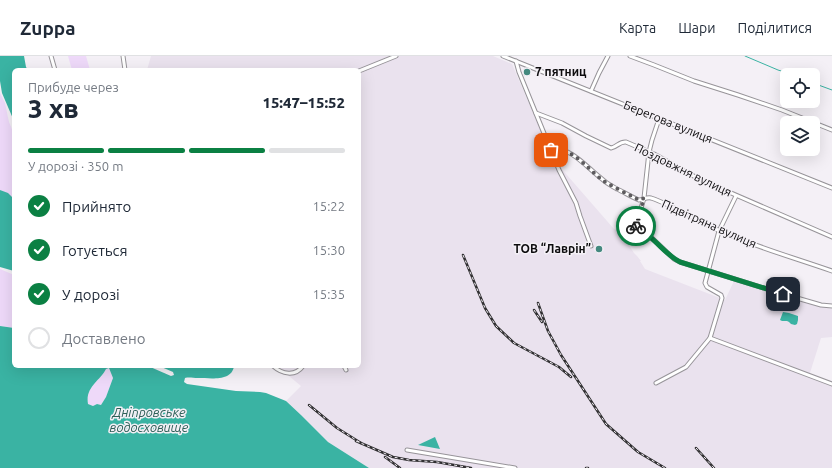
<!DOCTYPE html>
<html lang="uk">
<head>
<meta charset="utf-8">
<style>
  :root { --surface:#fff; --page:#f6f6f7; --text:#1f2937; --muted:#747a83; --line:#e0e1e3; --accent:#0b8043 }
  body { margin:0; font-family:Ubuntu,sans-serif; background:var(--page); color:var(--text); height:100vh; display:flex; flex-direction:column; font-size:15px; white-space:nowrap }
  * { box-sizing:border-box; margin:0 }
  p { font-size:13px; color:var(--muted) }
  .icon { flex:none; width:22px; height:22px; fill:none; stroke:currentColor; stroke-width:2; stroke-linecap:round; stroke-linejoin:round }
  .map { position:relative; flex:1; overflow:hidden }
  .panel { position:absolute; left:12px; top:12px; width:349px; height:300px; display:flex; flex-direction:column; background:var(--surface); border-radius:6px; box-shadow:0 4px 16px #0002 }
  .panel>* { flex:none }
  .fabs { position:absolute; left:780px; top:12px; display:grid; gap:8px }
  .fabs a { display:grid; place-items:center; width:40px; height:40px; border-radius:6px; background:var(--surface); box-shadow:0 4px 16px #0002; font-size:20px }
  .pin { position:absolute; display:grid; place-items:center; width:34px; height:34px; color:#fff; margin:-17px; border-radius:8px; box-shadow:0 2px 6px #0006 }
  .courier { position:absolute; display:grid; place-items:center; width:40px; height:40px; margin:-20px; border:3px solid #0b8043; border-radius:50%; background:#fff; color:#222; box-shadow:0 1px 5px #0007 }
  .summary em { font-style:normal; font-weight:800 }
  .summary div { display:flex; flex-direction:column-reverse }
  .summary { display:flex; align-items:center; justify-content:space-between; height:68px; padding:0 16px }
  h1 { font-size:26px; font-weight:800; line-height:30px }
  .bar { display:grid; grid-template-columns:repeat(4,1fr); gap:6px 4px; align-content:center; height:48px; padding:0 16px }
  .bar i { height:5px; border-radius:3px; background:var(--line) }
  .bar .selected { background:var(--accent) }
  .bar p { grid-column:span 4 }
  ol { padding:0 16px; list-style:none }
  li { display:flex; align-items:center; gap:12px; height:44px }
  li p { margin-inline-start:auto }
  li .icon { padding:4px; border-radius:50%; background:var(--accent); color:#fff; stroke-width:4 }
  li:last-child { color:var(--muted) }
  li i { width:22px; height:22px; border:2px solid var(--line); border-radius:50% }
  header { display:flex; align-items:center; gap:24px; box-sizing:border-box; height:56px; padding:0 20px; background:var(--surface); border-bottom:1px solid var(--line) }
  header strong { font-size:19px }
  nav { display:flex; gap:22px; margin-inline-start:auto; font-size:14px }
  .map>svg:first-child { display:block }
  .built { fill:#eae2ee }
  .green { fill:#eed9f9 }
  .water { fill:#3ab3a3; fill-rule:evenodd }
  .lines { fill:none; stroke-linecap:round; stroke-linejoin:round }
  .stream { stroke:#3ab3a3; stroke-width:1 }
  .minor-casing { stroke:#979499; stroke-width:5 }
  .minor { stroke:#fff; stroke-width:3 }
  .rail-casing { stroke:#302f31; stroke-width:2.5 }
  .rail { stroke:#f4f0f6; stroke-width:1; stroke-dasharray:3; stroke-linecap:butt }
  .done { stroke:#5e5c5f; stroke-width:4; stroke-dasharray:0 7.2 }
  .route { stroke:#0b8043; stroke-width:5 }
  .poi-dot { fill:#44897f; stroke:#f4f0f6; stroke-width:1.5 }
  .labels { text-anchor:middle; stroke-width:3; stroke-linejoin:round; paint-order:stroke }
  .poi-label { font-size:12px; font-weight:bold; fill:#0d0c0e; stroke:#f4f0f6; text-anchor:start }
  .street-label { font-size:12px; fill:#0d0c0e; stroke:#f4f0f6 }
  .water-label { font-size:13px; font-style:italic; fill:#2e6058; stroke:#f4f0f6 }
</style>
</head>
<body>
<header>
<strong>Zuppa</strong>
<nav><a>Карта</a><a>Шари</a><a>Поділитися</a></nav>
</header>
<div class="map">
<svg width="832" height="412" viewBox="0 0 832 412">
  <rect width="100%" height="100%" fill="#f4f0f6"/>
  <polygon class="built" points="151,0 493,0 512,8 553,103 614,173 620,175 634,197 637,200 641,205 640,205 645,213 725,244 734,225 832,253 832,281 821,282 809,320 832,330 832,412 369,412 328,386 301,359 286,345 301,330 277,310 359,310 359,14 147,14"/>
  <g class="green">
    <polygon points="68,0 86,0 90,14 72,14"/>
    <polygon points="0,37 5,47 9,66 14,78 14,205 13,204 1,134 0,134"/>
    <polygon points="0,213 14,219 14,272 0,270"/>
    <path d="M109,312L113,322L106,341L101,349L97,348L93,350L88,348C85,331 100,325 106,313Z"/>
  </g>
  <g class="water">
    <polygon points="0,0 24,0 26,11 28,14 14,14 14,65 2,37 0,25"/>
    <polygon points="0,134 8,137 12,141 12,198 13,204 14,205 14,215 0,211"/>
    <path d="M783,256L789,257L798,260V264L797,268L795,269L791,268C788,264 786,265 782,265L780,264Z"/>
    <path d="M0,270L14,272V310H148L171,320L174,319L173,316L159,310H234C232,326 210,322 198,322C193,322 189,321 185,322L184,326L187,328L236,335L260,336L266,337L286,345L301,359L328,386L369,412H0ZM109,312L113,322L106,341L101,349L97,348L93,350L88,348C85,331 100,325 106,313Z"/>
    <polygon points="435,381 440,393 418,389"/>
  </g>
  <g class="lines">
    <g class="stream">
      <polyline points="745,0 778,14 794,19"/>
      <polyline points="813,27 832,34"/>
    </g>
    <g class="minor-casing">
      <g id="minor">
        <polyline points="51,0 55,14"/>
        <polyline points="123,0 125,14"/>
        <polyline points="503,0 832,132"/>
        <polyline points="630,0 654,9 694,25 738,39 782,54 832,74"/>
        <polyline points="516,5 519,16 559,114 576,147 580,160 591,190"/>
        <polyline points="359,15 396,0"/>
        <polyline points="591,35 599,17 608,0"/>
        <path d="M536,57L562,67L586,80L611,92C617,91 620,85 626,86L654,98L699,123L832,181"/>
        <polyline points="659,63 652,84 649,96 644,142 636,169 637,172 639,174 651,181 674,203 680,206 783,238 821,249 832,250"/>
        <path d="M551,94C570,89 588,113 602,123C606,127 612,130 617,133C622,135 635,143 639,144C643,144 646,141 651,142C675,150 697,165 720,175C756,191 795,202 832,215"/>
        <polyline points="710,282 832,328"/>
        <path d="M273,310C282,318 295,321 303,310"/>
        <polyline points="344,310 346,314"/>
        <polyline points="656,327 686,311 710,282 722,242 721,239 707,231 705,227 719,175 736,140"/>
        <polyline points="407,394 515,412"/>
      </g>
    </g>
    <use href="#minor" class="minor"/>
    <g class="rail-casing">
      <g id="rail">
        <polyline points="463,199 485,252 496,270 514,287 559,311 571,321"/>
        <polyline points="538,247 548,275 561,299 606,368 638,396 665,412"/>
        <polyline points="534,254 542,266"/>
        <polyline points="309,349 337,372 361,387"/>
        <polyline points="356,385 393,401 409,404 437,406 471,412"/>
        <polyline points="696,392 714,412"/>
        <polyline points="385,401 400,412"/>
        <polyline points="586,412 588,412"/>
      </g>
    </g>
    <use href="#rail" class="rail"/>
  </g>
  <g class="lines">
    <path class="done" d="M551,94C570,89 588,113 602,124C613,131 626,137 637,143L641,144L644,142L636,170"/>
    <path class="route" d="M636,170C638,176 645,177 650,181C660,189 668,200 680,206L783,238"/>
  </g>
  <g class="poi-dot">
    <circle cx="527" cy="16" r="4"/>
    <circle cx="599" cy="193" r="4"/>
  </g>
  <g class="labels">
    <g class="poi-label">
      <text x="535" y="20">7 пятниц</text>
      <text x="591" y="197" text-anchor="end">ТОВ “Лаврін”</text>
    </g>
    <g class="street-label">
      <text transform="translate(668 66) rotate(22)" y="4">Берегова вулиця</text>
      <text transform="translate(683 114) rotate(26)" y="4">Поздовжня вулиця</text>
      <text transform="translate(709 168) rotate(24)" y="4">Підвітряна вулиця</text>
    </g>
    <g class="water-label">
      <text x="149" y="361">Дніпровське<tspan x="149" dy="15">водосховище</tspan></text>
    </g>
  </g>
</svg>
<div class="fabs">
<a><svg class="icon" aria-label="locate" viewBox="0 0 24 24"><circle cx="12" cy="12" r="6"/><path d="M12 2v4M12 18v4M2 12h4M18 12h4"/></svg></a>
<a><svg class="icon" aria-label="layers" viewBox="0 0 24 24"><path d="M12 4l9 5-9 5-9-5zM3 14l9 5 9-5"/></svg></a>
</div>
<div class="pin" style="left:551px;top:94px;background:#ea580c"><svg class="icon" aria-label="bag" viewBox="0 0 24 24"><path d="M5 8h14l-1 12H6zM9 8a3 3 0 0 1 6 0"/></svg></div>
<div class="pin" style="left:783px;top:238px;background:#1f2937"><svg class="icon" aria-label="home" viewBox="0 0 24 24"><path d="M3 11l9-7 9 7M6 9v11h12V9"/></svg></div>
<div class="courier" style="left:636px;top:170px"><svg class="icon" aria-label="bike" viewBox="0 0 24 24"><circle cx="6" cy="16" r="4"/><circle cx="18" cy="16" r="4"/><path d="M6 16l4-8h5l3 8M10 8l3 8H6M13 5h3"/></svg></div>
<section class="panel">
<div class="summary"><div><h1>3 хв</h1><p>Прибуде через</p></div><em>15:47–15:52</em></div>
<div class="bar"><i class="selected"></i><i class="selected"></i><i class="selected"></i><i></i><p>У дорозі · 350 m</p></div>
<ol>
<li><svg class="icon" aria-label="check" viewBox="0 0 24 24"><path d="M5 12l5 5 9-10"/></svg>Прийнято<p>15:22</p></li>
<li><svg class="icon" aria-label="check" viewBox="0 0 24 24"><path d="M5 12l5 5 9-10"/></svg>Готується<p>15:30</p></li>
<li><svg class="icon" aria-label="check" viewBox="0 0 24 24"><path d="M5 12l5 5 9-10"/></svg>У дорозі<p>15:35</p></li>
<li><i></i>Доставлено</li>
</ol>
</section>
</div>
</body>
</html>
